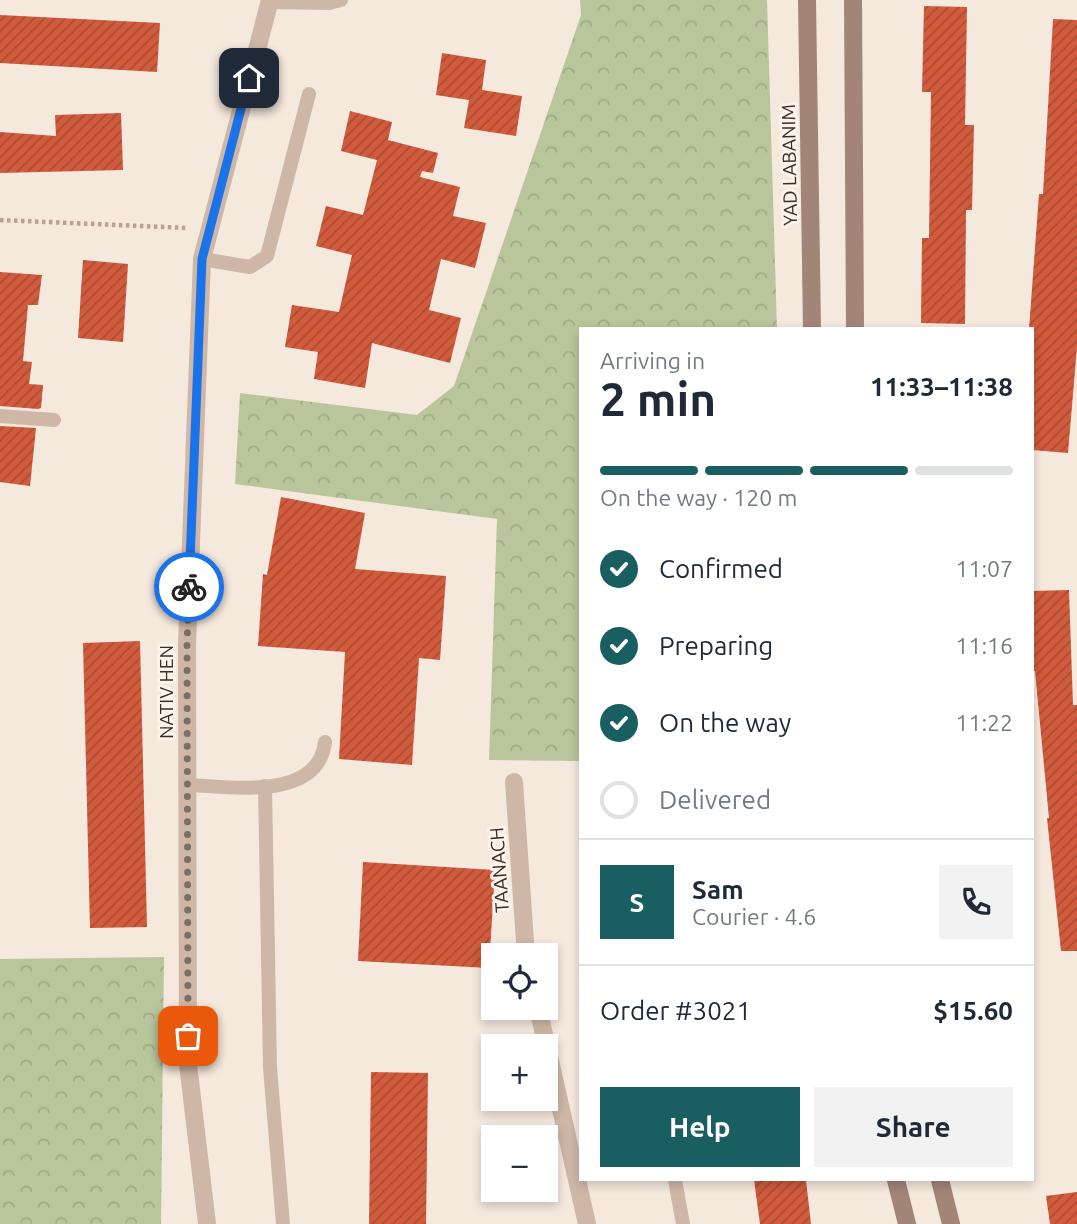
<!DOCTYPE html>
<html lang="en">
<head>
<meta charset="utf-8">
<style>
  :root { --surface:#fff; --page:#f2f2f3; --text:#1f2937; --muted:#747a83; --line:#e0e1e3; --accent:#195f61 }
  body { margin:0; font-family:Ubuntu,sans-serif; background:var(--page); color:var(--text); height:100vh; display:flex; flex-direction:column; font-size:26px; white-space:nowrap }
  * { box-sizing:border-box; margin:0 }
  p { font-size:23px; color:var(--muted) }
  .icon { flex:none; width:38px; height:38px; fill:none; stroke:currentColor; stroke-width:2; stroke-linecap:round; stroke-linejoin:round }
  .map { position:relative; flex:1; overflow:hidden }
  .side { position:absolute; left:579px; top:327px; width:455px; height:854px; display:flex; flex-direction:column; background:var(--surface); border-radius:0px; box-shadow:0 4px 10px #0003 }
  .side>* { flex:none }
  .fabs { position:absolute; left:481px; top:943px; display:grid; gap:14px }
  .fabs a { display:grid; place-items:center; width:77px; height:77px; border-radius:0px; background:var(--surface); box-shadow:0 4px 10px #0003; font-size:35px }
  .pin { position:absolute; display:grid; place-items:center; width:60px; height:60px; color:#fff; margin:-30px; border-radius:14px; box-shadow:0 4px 10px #0006 }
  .courier { position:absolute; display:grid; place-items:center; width:70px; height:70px; margin:-35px; border:5px solid #1a73e8; border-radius:50%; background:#fff; color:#222; box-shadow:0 2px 9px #0007 }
  .overview em { font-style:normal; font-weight:600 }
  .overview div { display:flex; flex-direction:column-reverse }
  .overview { display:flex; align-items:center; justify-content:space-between; height:119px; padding:0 21px }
  h1 { font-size:46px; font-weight:600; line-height:52px }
  .bar { display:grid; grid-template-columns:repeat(4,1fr); gap:10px 7px; align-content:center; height:84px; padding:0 21px }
  .bar i { height:9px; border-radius:5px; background:var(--line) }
  .bar .current { background:var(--accent) }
  .bar p { grid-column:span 4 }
  .line { display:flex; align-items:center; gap:18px; padding:0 21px; border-top:2px solid var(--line) }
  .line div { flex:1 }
  .round { display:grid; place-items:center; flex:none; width:74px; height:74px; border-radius:0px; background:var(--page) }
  ol { padding:0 21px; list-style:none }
  li { display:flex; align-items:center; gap:21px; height:77px }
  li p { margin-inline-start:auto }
  li .icon { padding:7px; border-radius:50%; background:var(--accent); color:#fff; stroke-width:4 }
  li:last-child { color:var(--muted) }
  li i { width:38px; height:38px; border:4px solid var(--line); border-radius:50% }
  .cta { display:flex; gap:14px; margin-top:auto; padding:14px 21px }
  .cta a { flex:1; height:80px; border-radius:0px; background:var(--accent); color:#fff; font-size:28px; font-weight:600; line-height:80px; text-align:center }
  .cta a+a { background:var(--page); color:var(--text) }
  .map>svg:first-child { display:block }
  .forest { fill:url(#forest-crowns) }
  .building { fill:url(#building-hatch) }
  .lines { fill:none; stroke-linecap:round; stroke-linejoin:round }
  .path { stroke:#bba191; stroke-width:4.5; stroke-dasharray:3.5 3.5; stroke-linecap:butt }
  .lane { stroke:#cfb7a7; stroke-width:14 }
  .street { stroke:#cfb7a7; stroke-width:18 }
  .secondary { stroke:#a38578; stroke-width:18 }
  .done { stroke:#7b6e67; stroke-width:7; stroke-dasharray:0 12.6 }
  .route { stroke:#1a73e8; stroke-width:9 }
  .labels { text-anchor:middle; stroke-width:6; stroke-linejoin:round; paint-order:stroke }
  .street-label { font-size:19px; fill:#3a2d28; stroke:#fcf3ea }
</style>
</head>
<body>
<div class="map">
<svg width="1077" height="1224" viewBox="0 0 1077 1224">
  <defs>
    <pattern id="forest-crowns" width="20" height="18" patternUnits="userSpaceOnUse" patternTransform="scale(1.75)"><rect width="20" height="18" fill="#b9c69b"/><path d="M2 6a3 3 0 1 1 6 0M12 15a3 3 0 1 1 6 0" fill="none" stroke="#a0aa86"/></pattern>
    <pattern id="building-hatch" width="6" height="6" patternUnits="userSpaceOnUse" patternTransform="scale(1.75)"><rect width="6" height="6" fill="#d25b3d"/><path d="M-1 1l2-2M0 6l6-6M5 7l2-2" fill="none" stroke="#ab4c33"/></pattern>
  </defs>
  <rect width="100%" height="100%" fill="#f5e8dd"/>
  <g class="forest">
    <polygon points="580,0 767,0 777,329 581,329 581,761 489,760 497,519 235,484 240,393 417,415 454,386 581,15"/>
    <polygon points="164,957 161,1224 0,1224 0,959"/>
  </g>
  <g class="building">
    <polygon points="924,6 967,7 965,125 974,125 972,210 966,210 965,324 921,323 922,238 929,238 931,92 922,92"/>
    <polygon points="0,15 160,23 157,72 0,63"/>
    <polygon points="1053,19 1077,20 1077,347 1068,453 1032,450 1032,329 1029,329 1039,194 1043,194"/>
    <polygon points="442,53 486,60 482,90 522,96 516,136 464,128 469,100 436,95"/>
    <polygon points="350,111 392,122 388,140 438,153 433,173 422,171 420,177 460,187 453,216 486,223 475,268 441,259 429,310 461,318 450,363 372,343 365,388 314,379 318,352 285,347 292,305 339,312 352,255 316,246 326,206 363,215 377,160 341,151"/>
    <polygon points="121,113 123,170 0,173 0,132 56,136 55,115"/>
    <polygon points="83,260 128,264 123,342 78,338"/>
    <polygon points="0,272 42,275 38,305 28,305 23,361 32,362 29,384 43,385 41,408 38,409 0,406"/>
    <polygon points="0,426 36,428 30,486 0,482"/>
    <polygon points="281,497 365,513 355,569 446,576 440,660 419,658 412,765 339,759 345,652 258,646 263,574 267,575"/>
    <polygon points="1069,590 1073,705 1077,705 1077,951 1061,951 1047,818 1049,818 1035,671 1032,671 1032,591"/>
    <polygon points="140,641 147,927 90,928 83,643"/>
    <polygon points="363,862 495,870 489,968 358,961"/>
    <polygon points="371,1072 428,1073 426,1224 369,1224"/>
    <polygon points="754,1180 806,1180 811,1224 760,1224"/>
    <polygon points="1077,1192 1077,1224 1050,1224 1046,1196"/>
  </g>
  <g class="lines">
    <polyline class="path" points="0,220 188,228"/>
    <g class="lane">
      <polyline points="270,2 329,3 341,0"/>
      <polyline points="202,259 250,267 267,256 309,94"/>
      <polyline points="0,416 54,420"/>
      <path d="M187,785C230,786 318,802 325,742"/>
      <polyline points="265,786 270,1068 283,1224"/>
      <polyline points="675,1180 683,1224"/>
    </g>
    <g class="street">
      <polyline points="514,782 526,956"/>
      <polyline points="538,1008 587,1224"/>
      <polyline points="207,1224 188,1064 187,645 202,259 270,0"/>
    </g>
    <g class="secondary">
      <polyline points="807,0 812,329"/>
      <polyline points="853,0 855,329"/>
      <polyline points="896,1180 907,1224"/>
      <polyline points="940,1180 951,1224"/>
    </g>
  </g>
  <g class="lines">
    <polyline class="done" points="188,1036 187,645 189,587"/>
    <polyline class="route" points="189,587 202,259 249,78"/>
  </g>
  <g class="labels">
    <g class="street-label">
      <text transform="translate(789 165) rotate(-91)" y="7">YAD LABANIM</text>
      <text transform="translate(166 692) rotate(-90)" y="7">NATIV HEN</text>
      <text transform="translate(499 870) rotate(-94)" y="7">TAANACH</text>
    </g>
  </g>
</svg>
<div class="fabs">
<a><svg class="icon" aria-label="locate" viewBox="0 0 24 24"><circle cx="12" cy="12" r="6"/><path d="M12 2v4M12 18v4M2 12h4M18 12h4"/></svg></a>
<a>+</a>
<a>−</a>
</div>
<div class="pin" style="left:188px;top:1036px;background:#ea580c"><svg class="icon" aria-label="bag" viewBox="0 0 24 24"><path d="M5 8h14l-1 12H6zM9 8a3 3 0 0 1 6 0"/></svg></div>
<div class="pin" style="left:249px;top:78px;background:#1f2937"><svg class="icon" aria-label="home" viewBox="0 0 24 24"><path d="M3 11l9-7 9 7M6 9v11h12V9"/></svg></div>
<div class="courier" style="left:189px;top:587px"><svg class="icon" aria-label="bike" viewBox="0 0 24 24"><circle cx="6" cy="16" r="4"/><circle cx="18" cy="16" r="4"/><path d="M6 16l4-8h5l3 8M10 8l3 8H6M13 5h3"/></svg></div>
<section class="side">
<div class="overview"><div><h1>2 min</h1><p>Arriving in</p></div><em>11:33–11:38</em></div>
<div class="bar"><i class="current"></i><i class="current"></i><i class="current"></i><i></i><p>On the way · 120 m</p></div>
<ol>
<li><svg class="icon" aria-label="check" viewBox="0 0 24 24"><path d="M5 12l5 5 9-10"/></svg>Confirmed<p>11:07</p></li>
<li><svg class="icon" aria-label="check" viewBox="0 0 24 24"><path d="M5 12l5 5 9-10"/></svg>Preparing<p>11:16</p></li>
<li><svg class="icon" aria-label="check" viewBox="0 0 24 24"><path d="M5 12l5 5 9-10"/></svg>On the way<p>11:22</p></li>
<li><i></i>Delivered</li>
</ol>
<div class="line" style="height:126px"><b class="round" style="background:var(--accent);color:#fff">S</b><div><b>Sam</b><p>Courier · 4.6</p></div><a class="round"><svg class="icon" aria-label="phone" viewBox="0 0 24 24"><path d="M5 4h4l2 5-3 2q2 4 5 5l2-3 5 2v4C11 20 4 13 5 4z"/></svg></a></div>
<div class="line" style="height:91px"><div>Order #3021</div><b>$15.60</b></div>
<div class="cta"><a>Help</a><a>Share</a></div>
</section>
</div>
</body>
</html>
